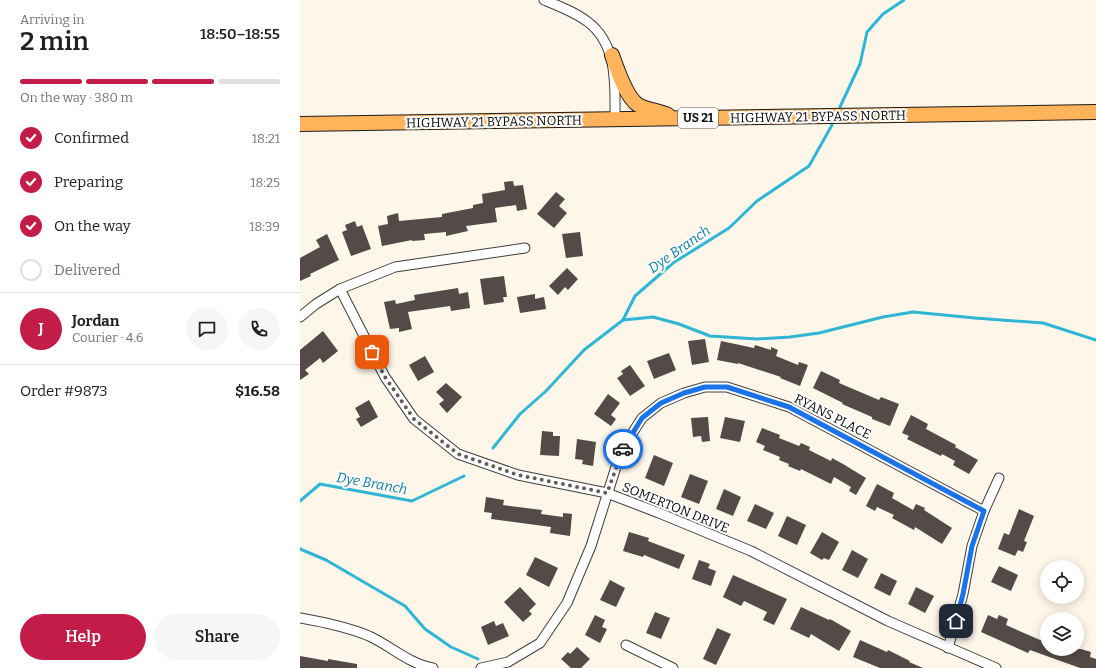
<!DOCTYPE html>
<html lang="en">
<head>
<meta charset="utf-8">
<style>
  :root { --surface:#fff; --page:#f6f6f6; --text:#202124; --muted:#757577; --line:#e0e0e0; --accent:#c31c49 }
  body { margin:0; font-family:Bitter,serif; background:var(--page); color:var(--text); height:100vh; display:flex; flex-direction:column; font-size:15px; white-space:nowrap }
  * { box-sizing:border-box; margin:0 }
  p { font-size:13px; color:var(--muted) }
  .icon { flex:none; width:22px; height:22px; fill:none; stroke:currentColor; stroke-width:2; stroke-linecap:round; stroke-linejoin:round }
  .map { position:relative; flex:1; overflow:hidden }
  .side { display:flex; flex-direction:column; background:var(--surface); width:300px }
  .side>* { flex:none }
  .tools { position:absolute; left:740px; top:560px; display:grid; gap:8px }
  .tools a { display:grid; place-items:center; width:44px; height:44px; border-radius:50%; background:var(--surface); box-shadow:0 2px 10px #0003; font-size:20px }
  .pin { position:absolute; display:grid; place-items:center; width:34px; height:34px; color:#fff; margin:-17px; border-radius:8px; box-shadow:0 2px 6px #0006 }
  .courier { position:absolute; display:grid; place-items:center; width:40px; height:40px; margin:-20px; border:3px solid #1a73e8; border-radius:50%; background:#fff; color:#222; box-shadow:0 1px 5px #0007 }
  .overview em { font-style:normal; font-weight:600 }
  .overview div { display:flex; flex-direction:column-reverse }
  .overview { display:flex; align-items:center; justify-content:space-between; height:68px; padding:0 20px }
  h1 { font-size:26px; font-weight:600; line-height:30px }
  .bar { display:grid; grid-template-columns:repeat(4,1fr); gap:6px 4px; align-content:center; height:48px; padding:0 20px }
  .bar i { height:5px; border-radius:3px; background:var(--line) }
  .bar .current { background:var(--accent) }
  .bar p { grid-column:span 4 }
  .line { display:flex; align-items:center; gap:10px; padding:0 20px; border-top:1px solid var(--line) }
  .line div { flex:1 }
  .round { display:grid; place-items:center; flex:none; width:42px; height:42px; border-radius:21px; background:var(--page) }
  ol { padding:0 20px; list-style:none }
  li { display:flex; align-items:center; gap:12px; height:44px }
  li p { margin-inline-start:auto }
  li .icon { padding:4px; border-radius:50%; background:var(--accent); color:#fff; stroke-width:4 }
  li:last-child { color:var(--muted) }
  li i { width:22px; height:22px; border:2px solid var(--line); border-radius:50% }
  .primary-button { display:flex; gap:8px; margin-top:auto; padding:8px 20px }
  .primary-button a { flex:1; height:46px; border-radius:24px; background:var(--accent); color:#fff; font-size:16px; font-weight:600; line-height:46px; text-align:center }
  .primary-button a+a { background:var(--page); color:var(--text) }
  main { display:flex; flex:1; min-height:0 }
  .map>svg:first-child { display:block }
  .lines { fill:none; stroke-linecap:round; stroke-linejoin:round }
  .stream { stroke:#2fb6d5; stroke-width:3 }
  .building { fill:#554a47 }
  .minor-casing { stroke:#3f3f3f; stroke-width:11 }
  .primary-casing { stroke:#1d1d1d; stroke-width:16 }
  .minor { stroke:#fff; stroke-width:9 }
  .primary { stroke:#ffb35a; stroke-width:14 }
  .done { stroke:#615e5a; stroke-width:4; stroke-dasharray:0 7.2 }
  .route { stroke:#1a73e8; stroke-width:5 }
  .labels { text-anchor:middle; stroke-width:4; stroke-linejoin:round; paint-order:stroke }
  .shield { fill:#fff; stroke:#555; stroke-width:1 }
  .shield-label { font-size:12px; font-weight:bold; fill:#0c0c0c }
  .street-label { font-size:13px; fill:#0c0c0c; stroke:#fff }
  .water-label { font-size:14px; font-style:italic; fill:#0f7d9c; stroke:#fff }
</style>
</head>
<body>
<main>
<section class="side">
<div class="overview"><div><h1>2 min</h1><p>Arriving in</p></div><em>18:50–18:55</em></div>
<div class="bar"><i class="current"></i><i class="current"></i><i class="current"></i><i></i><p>On the way · 380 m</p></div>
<ol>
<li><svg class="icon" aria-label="check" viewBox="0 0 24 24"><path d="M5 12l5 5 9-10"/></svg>Confirmed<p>18:21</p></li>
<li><svg class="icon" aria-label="check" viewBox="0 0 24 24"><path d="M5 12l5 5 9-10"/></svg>Preparing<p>18:25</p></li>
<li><svg class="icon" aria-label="check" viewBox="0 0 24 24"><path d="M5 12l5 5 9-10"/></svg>On the way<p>18:39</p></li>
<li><i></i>Delivered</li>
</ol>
<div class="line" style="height:72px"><b class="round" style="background:var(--accent);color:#fff">J</b><div><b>Jordan</b><p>Courier · 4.6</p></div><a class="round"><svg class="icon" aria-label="chat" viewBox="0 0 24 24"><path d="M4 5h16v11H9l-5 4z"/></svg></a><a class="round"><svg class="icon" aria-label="phone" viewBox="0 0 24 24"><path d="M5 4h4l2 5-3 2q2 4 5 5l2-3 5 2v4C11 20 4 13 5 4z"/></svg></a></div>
<div class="line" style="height:52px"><div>Order #9873</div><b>$16.58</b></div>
<div class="primary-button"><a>Help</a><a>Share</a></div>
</section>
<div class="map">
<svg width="796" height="668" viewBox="0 0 796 668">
  <rect width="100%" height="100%" fill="#fff6ea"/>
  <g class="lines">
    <g class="stream">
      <polyline points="540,107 560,64 567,32 583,14 604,0"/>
      <polyline points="323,320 353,317 379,324 410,336 457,339 490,337 519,333 583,317 613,312 675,318 743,323 796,340"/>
      <polyline points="193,448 220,414 246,391 284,350 323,320 335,296 373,263 429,228 457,201 509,166 532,125"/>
      <polyline points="0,501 20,484 112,501 164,476"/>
      <polyline points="0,549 26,560 105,606 125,629 151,647 178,659"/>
    </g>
  </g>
  <g class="building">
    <polygon points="213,181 214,186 223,185 227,209 217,211 216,205 195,208 197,222 166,226 168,231 146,236 146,232 124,234 125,240 112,241 112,240 82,246 78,226 88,224 87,216 98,213 99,221 142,217 142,214 173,208 173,205 183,203 182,194 205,190 204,182"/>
    <polygon points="256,192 265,199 259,206 267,213 254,228 237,214"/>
    <polygon points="55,221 57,227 62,225 71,249 51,256 42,232 47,230 45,225"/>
    <polygon points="280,232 283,256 266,258 262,234"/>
    <polygon points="27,234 39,260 10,274 11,276 0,281 0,258 20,247 16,240"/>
    <polygon points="267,268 278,279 268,290 265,287 258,295 249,286"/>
    <polygon points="204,276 207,297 203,297 204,302 184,305 180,279"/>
    <polygon points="158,288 159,294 168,292 170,308 151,311 150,306 108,312 112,329 99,332 99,328 90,329 84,302 95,300 96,304 115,300 114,295"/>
    <polygon points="235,294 235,299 244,297 246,309 220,313 217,297"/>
    <polygon points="23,331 38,351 23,363 20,358 5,370 9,374 0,380 0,350"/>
    <polygon points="405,339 409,362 392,365 388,341"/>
    <polygon points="421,341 454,348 455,345 471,350 471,347 478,350 476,356 498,365 499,362 508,365 500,386 480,378 481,377 438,363 438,364 417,360"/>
    <polygon points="369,353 376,370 354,379 347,361"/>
    <polygon points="125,356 134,372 118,381 109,365"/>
    <polygon points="330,365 345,386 330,396 317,378 323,374 321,371"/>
    <polygon points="521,371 540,380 539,383 579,400 581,397 599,404 590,426 572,419 572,417 542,404 543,403 513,388"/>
    <polygon points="146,383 162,397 147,413 139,404 144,400 136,392"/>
    <polygon points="308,394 320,403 311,415 316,419 311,426 294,414"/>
    <polygon points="69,400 78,417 61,427 56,419 60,417 55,408"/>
    <polygon points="611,415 628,424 626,429 656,445 655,447 678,460 669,474 653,465 655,461 642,454 641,456 607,439 609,436 602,433"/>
    <polygon points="408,417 410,441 402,442 401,436 393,437 391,418"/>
    <polygon points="425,417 445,421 440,442 420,438"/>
    <polygon points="462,428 480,435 479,438 499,446 501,443 510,447 509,450 531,461 532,458 543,464 566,478 556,495 549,491 551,487 534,477 531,484 501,469 500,471 488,466 489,464 479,460 480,457 463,450 465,446 456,442"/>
    <polygon points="242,431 253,432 253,436 260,436 259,456 240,455"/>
    <polygon points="277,439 296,442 293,466 282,464 283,460 275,459"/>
    <polygon points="354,455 373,463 364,486 345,478"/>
    <polygon points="390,474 408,481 399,504 381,497"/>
    <polygon points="577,484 594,493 592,498 613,510 616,504 625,508 624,510 652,528 642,544 615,527 614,530 592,518 594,515 577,507 575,511 566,506"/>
    <polygon points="424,489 441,497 433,516 416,509"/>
    <polygon points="186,497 204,500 203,505 242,510 241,514 263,517 263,513 272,514 270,536 250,533 251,527 191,519 192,513 184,512"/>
    <polygon points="455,504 474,513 466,529 447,521"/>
    <polygon points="719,509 734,516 724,541 727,542 723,552 718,550 715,556 698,549 704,533 709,535"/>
    <polygon points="487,516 506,525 497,545 478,536"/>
    <polygon points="329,532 349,538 348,541 385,555 379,569 344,555 343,557 323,551"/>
    <polygon points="522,532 539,542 529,560 524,558 522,560 510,553"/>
    <polygon points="552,550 568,559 558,578 542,570"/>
    <polygon points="235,557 258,568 249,587 226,575"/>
    <polygon points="399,560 410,564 408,568 416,571 411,586 392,579"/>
    <polygon points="699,566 718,575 711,591 691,582"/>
    <polygon points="581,573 597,581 590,596 574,588"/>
    <polygon points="433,575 487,599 474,625 463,620 467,612 444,601 441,606 423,597"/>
    <polygon points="310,580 325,588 316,607 300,600"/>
    <polygon points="220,587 236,604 229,611 232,614 223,622 204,602"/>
    <polygon points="616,587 634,596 625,613 608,604"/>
    <polygon points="501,607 529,620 530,619 551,631 539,651 511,634 509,638 490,629"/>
    <polygon points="355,612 370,618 361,639 346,633"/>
    <polygon points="295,615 305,620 302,627 307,629 300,643 285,635"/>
    <polygon points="688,615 697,619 699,615 708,619 706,625 747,643 747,649 781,649 791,652 790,657 796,659 796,668 780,668 730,650 728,653 681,632"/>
    <polygon points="194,621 196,626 203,623 209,636 188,645 181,627"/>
    <polygon points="417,628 431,634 416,665 403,659"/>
    <polygon points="560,640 587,652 588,650 610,661 609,662 623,668 580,668 553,657"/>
    <polygon points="277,647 290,659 281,668 271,668 261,659 268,652 270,654"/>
    <polygon points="0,656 28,661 28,659 57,664 57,668 0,668"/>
  </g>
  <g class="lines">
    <g class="minor-casing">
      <g id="minor">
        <path d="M244,0C259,6 275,12 288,22C318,45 315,85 315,119"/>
        <polyline points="40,289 85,377 114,419 158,454 218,475 307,493 359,513 451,551 588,621 696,668"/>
        <polyline points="0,317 16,304 40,289 95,267 225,248"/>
        <path d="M0,618C23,622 47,627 69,636C91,646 109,664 133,668"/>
        <polyline points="326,645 373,668"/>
        <polyline points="648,648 663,594 672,546 684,511 699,478"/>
        <polyline points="181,668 208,662 240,643 267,603 291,546 321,451 342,418 361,403 384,393 405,387 427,387 489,407 684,511"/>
      </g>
    </g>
    <g class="primary-casing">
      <g id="primary">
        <path d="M312,55C317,69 326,97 338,105C347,110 359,111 368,115"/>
        <polyline points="0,124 796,112"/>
      </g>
    </g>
    <use href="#minor" class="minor"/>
    <use href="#primary" class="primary"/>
  </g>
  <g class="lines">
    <polyline class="done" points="72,352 85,377 114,419 158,454 218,475 307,493 323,449"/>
    <polyline class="route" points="323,449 342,418 361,403 384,393 405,387 427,387 489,407 684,511 672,546 663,594 656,621"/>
  </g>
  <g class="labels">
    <rect class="shield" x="378" y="108" width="40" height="20" rx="3"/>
    <g class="shield-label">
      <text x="398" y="122">US 21</text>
    </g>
    <g class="street-label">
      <text transform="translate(518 116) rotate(-1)" y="5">HIGHWAY 21 BYPASS NORTH</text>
      <text transform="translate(194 121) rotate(-1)" y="5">HIGHWAY 21 BYPASS NORTH</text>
      <text transform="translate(533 416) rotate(27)" y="5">RYANS PLACE</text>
      <text transform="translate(376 507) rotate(22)" y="5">SOMERTON DRIVE</text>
    </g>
    <g class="water-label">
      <text transform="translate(379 249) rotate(-35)" y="5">Dye Branch</text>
      <text transform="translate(72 483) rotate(10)" y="5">Dye Branch</text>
    </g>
  </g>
</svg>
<div class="tools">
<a><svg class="icon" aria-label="locate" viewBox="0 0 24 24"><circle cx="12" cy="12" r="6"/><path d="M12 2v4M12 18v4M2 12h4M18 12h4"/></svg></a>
<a><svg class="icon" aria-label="layers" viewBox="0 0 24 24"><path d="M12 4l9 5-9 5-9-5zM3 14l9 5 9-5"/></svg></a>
</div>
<div class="pin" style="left:72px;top:352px;background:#ea580c"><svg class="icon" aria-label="bag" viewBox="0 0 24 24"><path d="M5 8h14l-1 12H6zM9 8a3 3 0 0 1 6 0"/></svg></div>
<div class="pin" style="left:656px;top:621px;background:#1f2937"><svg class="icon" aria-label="home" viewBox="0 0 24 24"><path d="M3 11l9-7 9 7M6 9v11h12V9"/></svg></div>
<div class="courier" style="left:323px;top:449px"><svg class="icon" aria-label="car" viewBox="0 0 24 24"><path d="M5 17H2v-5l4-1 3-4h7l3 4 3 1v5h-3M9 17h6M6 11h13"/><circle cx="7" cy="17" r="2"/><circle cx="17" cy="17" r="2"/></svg></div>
</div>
</main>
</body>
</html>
